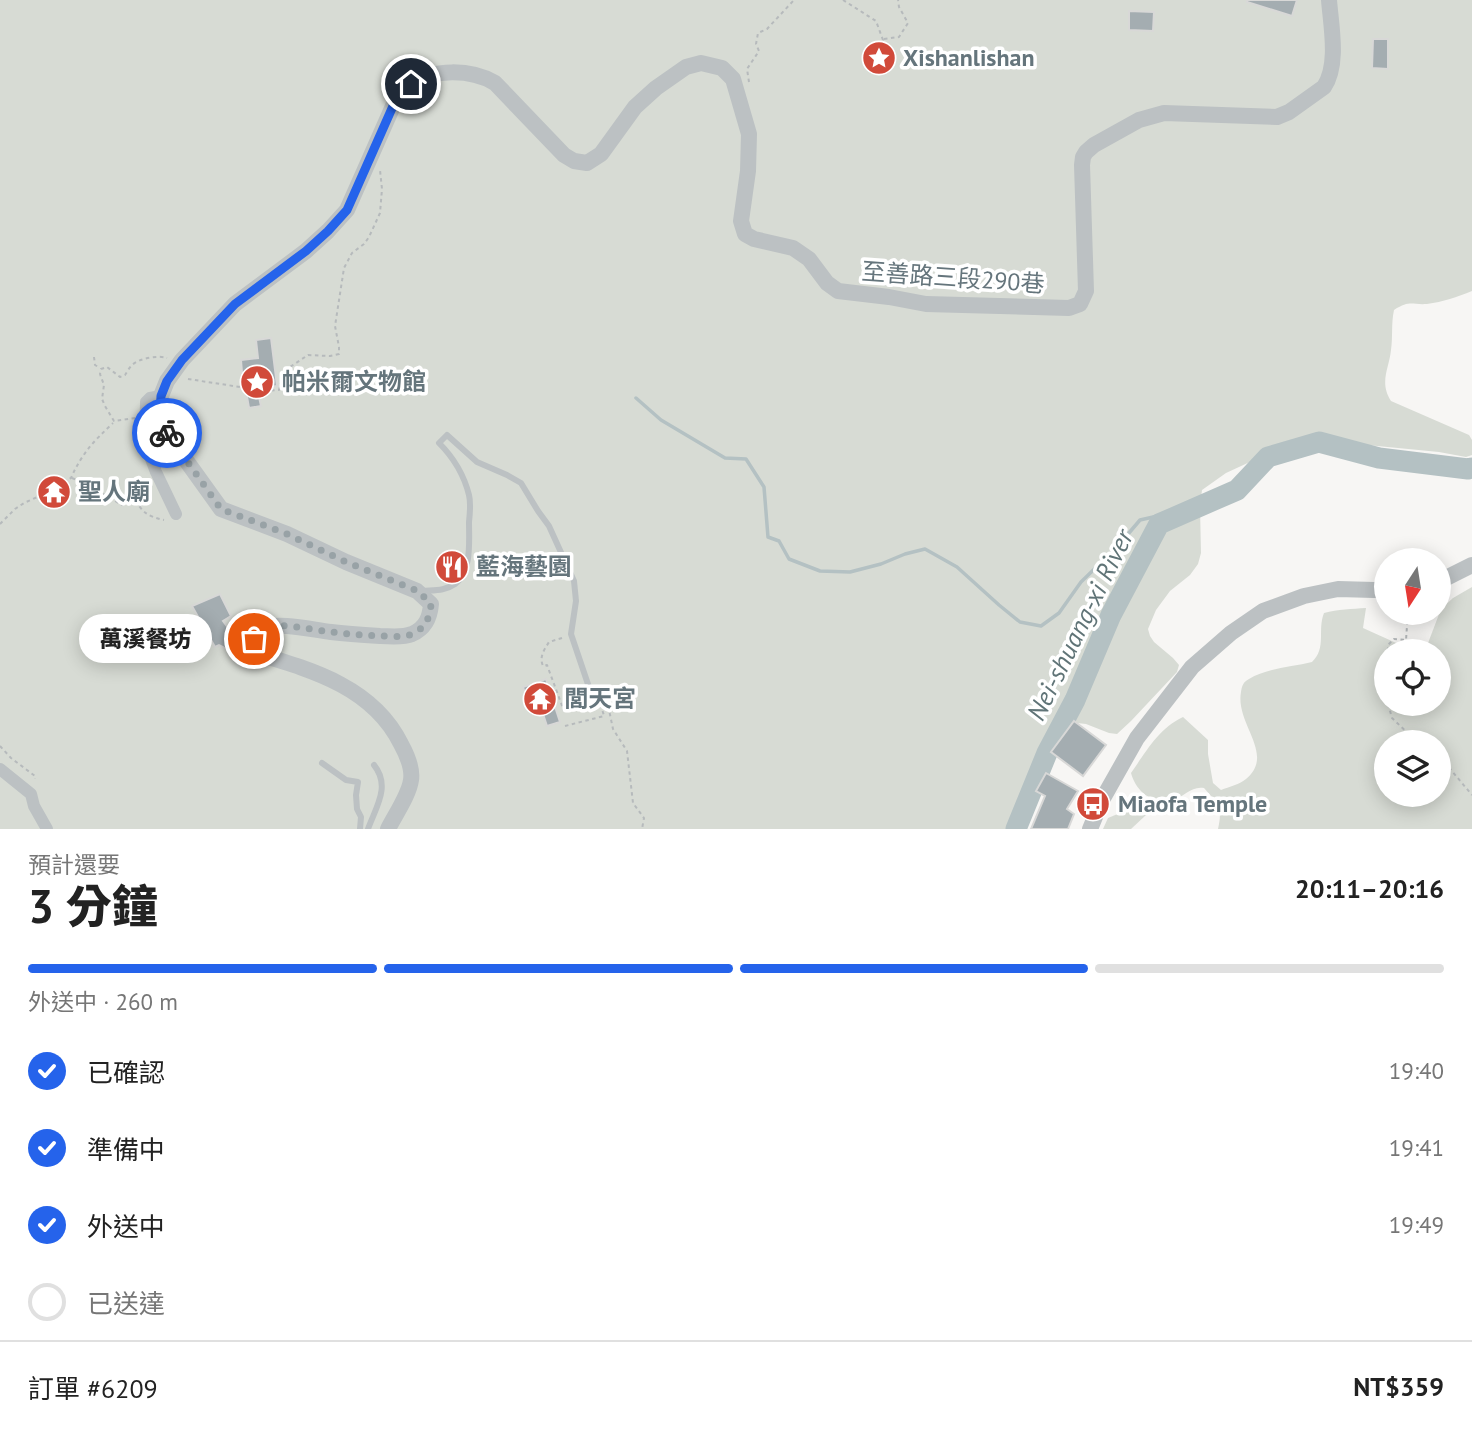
<!DOCTYPE html>
<html lang="zh-TW">
<head>
<meta charset="utf-8">
<style>
  :root { --surface:#fff; --page:#f6f6f6; --text:#222; --muted:#767676; --line:#e0e0e0; --accent:#2563eb }
  body { margin:0; font-family:"PT Sans","Noto Sans TC",sans-serif; background:var(--page); color:var(--text); height:100vh; display:flex; flex-direction:column; font-size:26px; white-space:nowrap }
  * { box-sizing:border-box; margin:0 }
  p { font-size:23px; color:var(--muted) }
  .icon { flex:none; width:38px; height:38px; fill:none; stroke:currentColor; stroke-width:2; stroke-linecap:round; stroke-linejoin:round }
  .map { position:relative; height:829px; overflow:hidden }
  .panel { display:flex; flex-direction:column; background:var(--surface); flex:1 }
  .panel>* { flex:none }
  .needle { width:46px; rotate:192deg }
  .controls { position:absolute; left:1374px; top:548px; display:grid; gap:14px }
  .controls a { display:grid; place-items:center; width:77px; height:77px; border-radius:50%; background:var(--surface); box-shadow:0 4px 18px #0003; font-size:35px }
  .pin { position:absolute; display:grid; place-items:center; width:60px; height:60px; color:#fff; margin:-30px; border:4px solid #fff; border-radius:50%; box-shadow:0 2px 7px #0007 }
  .courier { position:absolute; display:grid; place-items:center; width:70px; height:70px; margin:-35px; border:5px solid #2563eb; border-radius:50%; background:#fff; color:#222; box-shadow:0 2px 9px #0007 }
  .bubble { position:absolute; height:49px; border-radius:24px; background:var(--surface); box-shadow:0 4px 18px #0003; font-size:23px; font-weight:800; line-height:49px; text-align:center }
  .overview em { font-style:normal; font-weight:800 }
  .overview div { display:flex; flex-direction:column-reverse }
  .overview { display:flex; align-items:center; justify-content:space-between; height:119px; padding:0 28px }
  h1 { font-size:46px; font-weight:800; line-height:52px }
  .bar { display:grid; grid-template-columns:repeat(4,1fr); gap:10px 7px; align-content:center; height:84px; padding:0 28px }
  .bar i { height:9px; border-radius:5px; background:var(--line) }
  .bar .selected { background:var(--accent) }
  .bar p { grid-column:span 4 }
  .line { display:flex; align-items:center; gap:18px; padding:0 28px; border-top:2px solid var(--line) }
  .line div { flex:1 }
  ol { padding:0 28px; list-style:none }
  li { display:flex; align-items:center; gap:21px; height:77px }
  li p { margin-inline-start:auto }
  li .icon { padding:7px; border-radius:50%; background:var(--accent); color:#fff; stroke-width:4 }
  li:last-child { color:var(--muted) }
  li i { width:38px; height:38px; border:4px solid var(--line); border-radius:50% }
  .map>svg:first-child { display:block }
  .green { fill:#d7dbd4; fill-rule:evenodd }
  .lines { fill:none; stroke-linecap:round; stroke-linejoin:round }
  .stream { stroke:#b4c1c3; stroke-width:3.5 }
  .river { stroke:#b4c1c3; stroke-width:21 }
  .building { fill:#a4adb1; stroke:#d8d8d7; stroke-width:2 }
  .path { stroke:#b6babc; stroke-width:2; stroke-dasharray:3.5 3.5; stroke-linecap:butt }
  .service { stroke:#bcc1c3; stroke-width:6 }
  .minor { stroke:#bcc1c3; stroke-width:12 }
  .tertiary { stroke:#bcc1c3; stroke-width:16 }
  .done { stroke:#98a2a6; stroke-width:7; stroke-dasharray:0 12.6 }
  .route { stroke:#2563eb; stroke-width:9 }
  .labels { text-anchor:middle; stroke-width:7; stroke-linejoin:round; paint-order:stroke }
  .poi-label { font-size:24px; font-weight:bold; fill:#65757c; stroke:#fff; text-anchor:start }
  .street-label { font-size:24px; fill:#65757c; stroke:#fff }
  .water-label { font-size:26px; font-style:italic; fill:#607477; stroke:#fff }
</style>
</head>
<body>
<div class="map">
<svg width="1472" height="829" viewBox="0 0 1472 829">
  <rect width="100%" height="100%" fill="#f7f6f4"/>
  <g class="green">
    <path d="M0,0H1472V291C1457,297 1443,302 1427,304C1411,305 1410,300 1394,310C1391,324 1393,337 1391,350C1389,369 1379,382 1391,401L1469,435L1472,440V455L1466,457L1439,452L1326,441L1280,448L1226,473L1202,490L1200,507L1201,553L1198,564L1190,575L1170,591L1156,610L1148,629L1150,636L1154,642L1173,658L1179,665L1177,672L1131,721L1117,734L1109,733L1086,724L1059,721L1051,732L1010,829H0Z"/>
    <path d="M1472,587V829H1218C1223,807 1218,804 1204,788C1191,786 1185,796 1174,800C1154,806 1136,792 1131,773C1146,752 1158,729 1183,717L1208,740V754L1213,783L1221,790C1229,787 1240,784 1246,779C1276,754 1235,724 1241,692C1242,686 1243,682 1249,679C1267,668 1292,667 1312,662C1327,648 1317,630 1324,613C1338,609 1352,609 1366,608L1363,628L1405,647L1404,651H1386V704H1438V651H1425L1441,609L1453,598ZM1438,742V794H1386V742Z"/>
    <polygon points="1143,806 1149,809 1146,815 1131,829 1103,829 1108,818 1132,808"/>
  </g>
  <g class="lines">
    <polyline class="stream" points="636,398 661,420 725,458 746,459 764,487 768,537 779,541 789,559 820,571 850,572 881,564 905,554 925,549 957,567 999,605 1020,622 1041,626 1059,613 1081,582 1117,547 1140,520 1201,506"/>
    <polyline class="river" points="1016,829 1047,753 1075,700 1111,615 1159,524 1237,490 1268,457 1319,442 1379,458 1468,469 1472,468"/>
  </g>
  <g class="building">
    <polygon points="1247,0 1297,0 1292,16 1247,2"/>
    <polygon points="1129,11 1154,12 1153,31 1129,30"/>
    <polygon points="1373,39 1388,39 1388,69 1372,68"/>
    <polygon points="271,338 277,386 257,388 261,406 249,408 245,385 243,385 241,360 258,358 256,340"/>
    <polygon points="220,594 231,616 223,621 235,637 244,644 245,654 243,657 219,645 215,647 192,606"/>
    <polygon points="546,679 560,722 547,726 542,711 532,714 523,687"/>
    <polygon points="1074,721 1106,745 1083,776 1051,752"/>
    <polygon points="1046,773 1078,791 1067,809 1074,814 1068,829 1031,829 1045,796 1036,791"/>
  </g>
  <g class="lines">
    <g class="path">
      <polyline points="843,0 876,21 883,40 878,56"/>
      <polyline points="884,39 899,37 908,23 899,7 898,0"/>
      <polyline points="749,82 747,69 759,51 756,44 758,33 767,29 794,0"/>
      <polyline points="94,357 95,365 100,368"/>
      <polyline points="188,379 266,391 279,390 283,374 287,369 308,355 330,356 339,354 339,347 335,326 344,268 352,253 364,244 369,237 380,213 382,189 380,170"/>
      <path d="M135,418L114,421L105,406L102,399L104,385L100,374L101,369L107,367L120,377L125,375C127,372 129,368 132,365C140,358 158,355 167,358"/>
      <path d="M72,478L88,485L122,505L127,498L133,496C142,512 146,516 164,520"/>
      <path d="M0,524L15,509L24,503L44,494L58,484L71,478C82,453 94,441 113,423"/>
      <path d="M562,638L549,642C544,650 539,657 543,666L547,665L564,711"/>
      <polyline points="1388,651 1388,645 1394,639 1406,640 1408,612"/>
      <polyline points="1386,666 1383,690 1386,698"/>
      <polyline points="1388,704 1392,718 1417,742"/>
      <polyline points="602,705 608,705 613,729 627,751 633,803 644,818 642,829"/>
      <polyline points="565,726 604,716 600,702"/>
      <polyline points="0,746 11,758 35,776 35,779"/>
      <polyline points="1438,759 1446,764 1472,795"/>
    </g>
    <g class="service">
      <path d="M423,591C434,590 445,591 455,584C472,571 469,542 469,522C470,513 471,503 469,495C464,475 454,458 439,443L447,435L477,462L507,475L521,483L538,511L549,526L574,581L576,601L571,634L593,699"/>
      <polyline points="322,763 346,780 358,782 356,795 357,809 361,817 360,829"/>
      <path d="M368,829C376,807 391,786 374,765"/>
    </g>
    <g class="minor">
      <polyline points="161,396 150,398 146,402 145,443 156,472 176,514"/>
      <polyline points="0,769 31,794 34,806 47,829"/>
    </g>
    <g class="tertiary">
      <polyline points="1438,582 1472,565"/>
      <path d="M388,829C395,815 409,795 411,780C413,768 407,755 401,744C373,687 312,670 255,653V639L260,628C282,622 308,629 331,632C347,634 363,635 380,636C390,636 402,638 412,634C426,628 430,617 431,604L417,591L346,562L287,534L221,509L170,438L160,416L161,396L167,381L182,360L235,304L306,251L328,231L347,210L397,97C401,93 405,89 410,85C433,68 471,69 495,83L564,155L574,161L587,163L601,154L635,107L656,88L686,67L701,63L722,68L733,79L749,134L748,171L741,221L745,234L754,239L793,248L809,259L827,283L838,291L889,297L926,304L1069,308L1080,304L1086,291L1082,165L1083,157L1086,152L1094,145L1139,120L1164,113L1277,117L1289,112L1324,87C1339,65 1331,26 1329,0"/>
      <polyline points="1090,829 1102,800 1137,738 1192,667 1231,633 1263,611 1304,596 1338,589 1374,590 1386,589"/>
    </g>
  </g>
  <g class="lines">
    <path class="done" d="M167,433L221,509L287,534L346,562L418,591L431,604C430,617 426,628 412,634C402,638 390,636 380,636C361,635 343,634 325,631C305,629 281,622 260,628L254,639"/>
    <polyline class="route" points="167,433 160,416 161,396 167,381 182,360 235,304 306,251 328,231 347,210 397,97 411,84"/>
  </g>
  <defs>
    <g id="sight-disc" transform="scale(1.75)"><circle r="9.5" fill="#d14a3a" stroke="#fff"/><path d="M0-6L1.8-2.2L6-1.7L2.9 1.2L3.7 5.4L0 3.3L-3.7 5.4L-2.9 1.2L-6-1.7L-1.8-2.2Z" fill="#fff"/></g>
    <g id="temple-disc" transform="scale(1.75)"><circle r="9.5" fill="#d14a3a" stroke="#fff"/><path d="M0-6L5-2H3V0L6.5 2.5H4V6H1.5V3h-3V6H-4V2.5H-6.5L-3 0V-2H-5Z" fill="#fff"/></g>
    <g id="restaurant-disc" transform="scale(1.75)"><circle r="9.5" fill="#d14a3a" stroke="#fff"/><path d="M-5-6h1v4h1v-4h1v4h1v-4h1v5L-1.5 .5V6h-2V.5L-5-1ZM5-6V6H3V1.5H1.5Q1.5-4 5-6Z" fill="#fff"/></g>
    <g id="bus-disc" transform="scale(1.75)"><circle r="9.5" fill="#d14a3a" stroke="#fff"/><path d="M-5-6H5V4H4V6H2V4H-2V6H-4V4H-5ZM-3.5-4V0h7V-4ZM-3.5 1.2v1.5H-2V1.2ZM2 1.2v1.5H3.5V1.2Z" fill="#fff"/></g>
  </defs>
  <g fill-rule="evenodd">
    <use href="#sight-disc" x="879" y="58"/>
    <use href="#sight-disc" x="257" y="382"/>
    <use href="#temple-disc" x="54" y="492"/>
    <use href="#restaurant-disc" x="452" y="567"/>
    <use href="#temple-disc" x="540" y="699"/>
    <use href="#bus-disc" x="1093" y="804"/>
  </g>
  <g class="labels">
    <g class="poi-label">
      <text x="903" y="66">Xishanlishan</text>
      <text x="282" y="390">帕米爾文物館</text>
      <text x="78" y="500">聖人廟</text>
      <text x="476" y="575">藍海藝園</text>
      <text x="564" y="707">閭天宮</text>
      <text x="1118" y="812">Miaofa Temple</text>
    </g>
    <g class="street-label">
      <text transform="translate(953 278) rotate(4)" y="8">至善路三段290巷</text>
    </g>
    <g class="water-label">
      <text transform="translate(1080 625) rotate(-64)" y="9">Nei-shuang-xi River</text>
    </g>
  </g>
</svg>
<div class="controls">
<a><svg class="needle" viewBox="-14 -14 28 28"><path d="M0-13l5 13h-10z" fill="#e53935"/><path d="M0 13l5-13h-10z" fill="#767676"/></svg></a>
<a><svg class="icon" aria-label="locate" viewBox="0 0 24 24"><circle cx="12" cy="12" r="6"/><path d="M12 2v4M12 18v4M2 12h4M18 12h4"/></svg></a>
<a><svg class="icon" aria-label="layers" viewBox="0 0 24 24"><path d="M12 4l9 5-9 5-9-5zM3 14l9 5 9-5"/></svg></a>
</div>
<div class="pin" style="left:254px;top:639px;background:#ea580c"><svg class="icon" aria-label="bag" viewBox="0 0 24 24"><path d="M5 8h14l-1 12H6zM9 8a3 3 0 0 1 6 0"/></svg></div>
<div class="pin" style="left:411px;top:84px;background:#1f2937"><svg class="icon" aria-label="home" viewBox="0 0 24 24"><path d="M3 11l9-7 9 7M6 9v11h12V9"/></svg></div>
<div class="courier" style="left:167px;top:433px"><svg class="icon" aria-label="bike" viewBox="0 0 24 24"><circle cx="6" cy="16" r="4"/><circle cx="18" cy="16" r="4"/><path d="M6 16l4-8h5l3 8M10 8l3 8H6M13 5h3"/></svg></div>
<div class="bubble" style="left:79px;top:614px;width:133px">萬溪餐坊</div>
</div>
<section class="panel">
<div class="overview"><div><h1>3 分鐘</h1><p>預計還要</p></div><em>20:11–20:16</em></div>
<div class="bar"><i class="selected"></i><i class="selected"></i><i class="selected"></i><i></i><p>外送中 · 260 m</p></div>
<ol>
<li><svg class="icon" aria-label="check" viewBox="0 0 24 24"><path d="M5 12l5 5 9-10"/></svg>已確認<p>19:40</p></li>
<li><svg class="icon" aria-label="check" viewBox="0 0 24 24"><path d="M5 12l5 5 9-10"/></svg>準備中<p>19:41</p></li>
<li><svg class="icon" aria-label="check" viewBox="0 0 24 24"><path d="M5 12l5 5 9-10"/></svg>外送中<p>19:49</p></li>
<li><i></i>已送達</li>
</ol>
<div class="line" style="height:91px"><div>訂單 #6209</div><b>NT$359</b></div>
</section>
</body>
</html>
